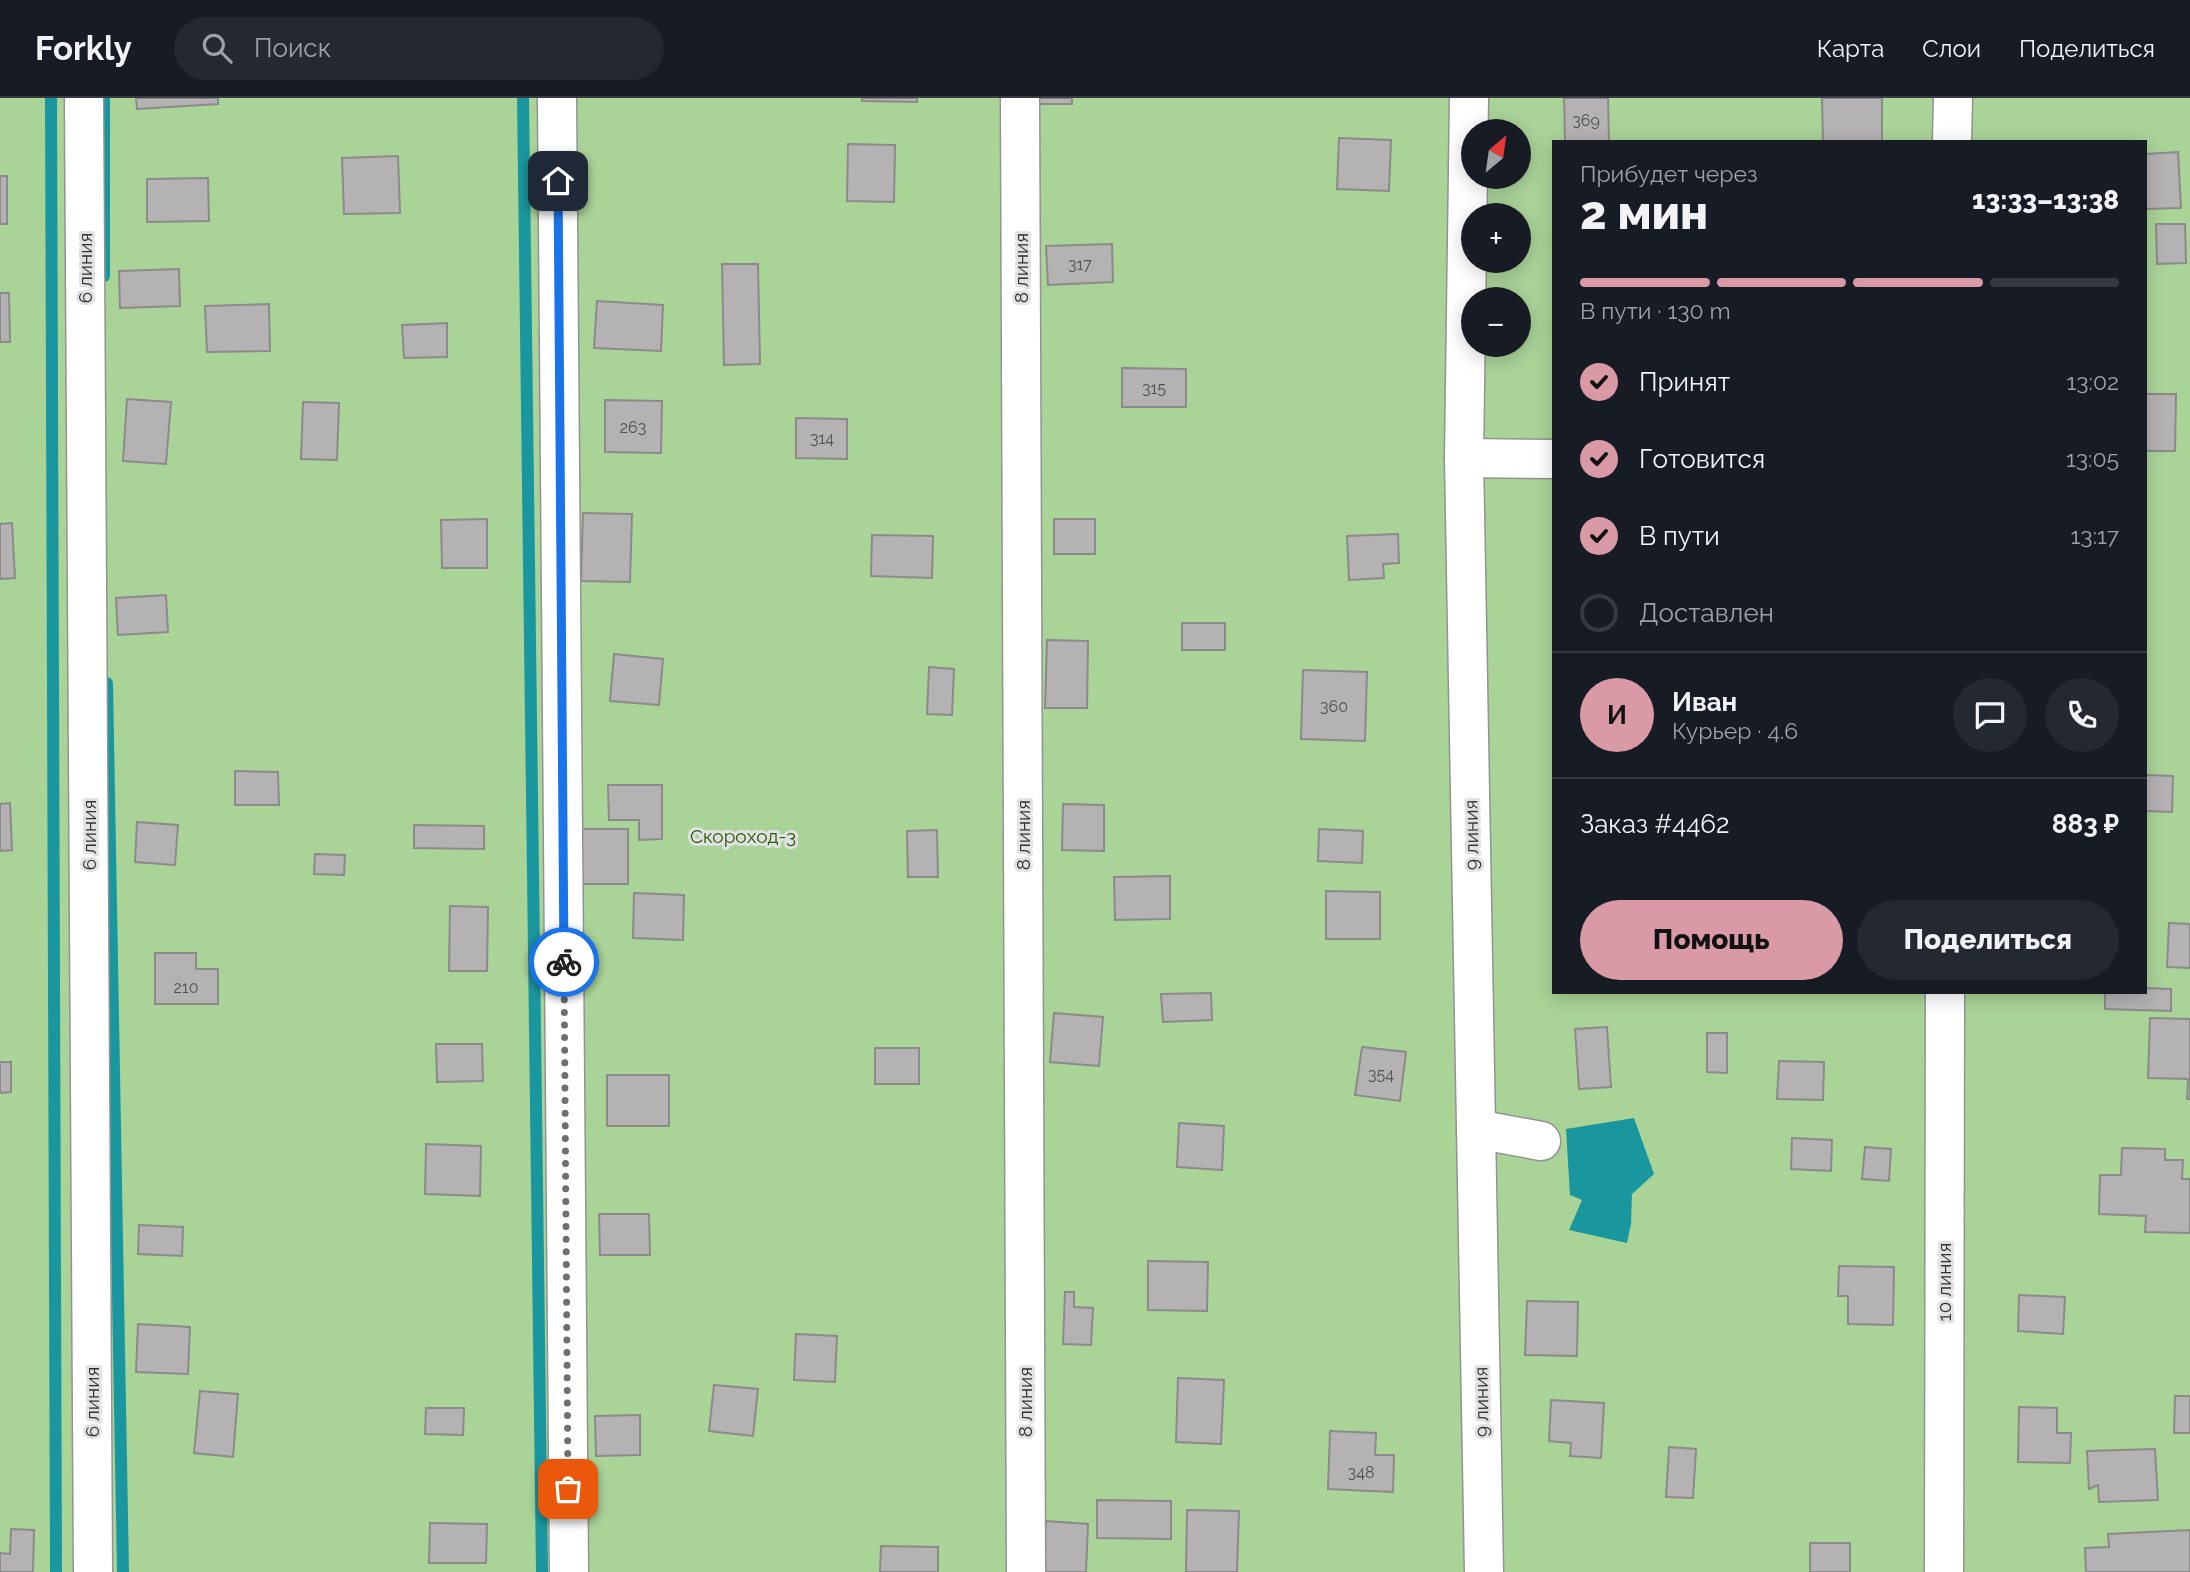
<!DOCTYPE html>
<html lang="ru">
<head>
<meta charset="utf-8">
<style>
  :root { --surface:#171b24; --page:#242831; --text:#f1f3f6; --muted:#9ea1a6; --line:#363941; --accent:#da99a6 }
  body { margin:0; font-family:Raleway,sans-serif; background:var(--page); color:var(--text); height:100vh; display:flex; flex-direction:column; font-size:26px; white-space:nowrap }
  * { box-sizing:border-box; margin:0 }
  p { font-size:23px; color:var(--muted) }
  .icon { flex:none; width:38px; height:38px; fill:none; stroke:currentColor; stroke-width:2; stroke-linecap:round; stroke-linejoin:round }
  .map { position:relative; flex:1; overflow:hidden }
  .side { position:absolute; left:1552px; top:42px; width:595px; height:854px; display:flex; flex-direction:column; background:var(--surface); border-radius:0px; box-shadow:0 4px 18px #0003 }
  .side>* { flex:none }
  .needle { width:46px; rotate:29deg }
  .buttons { position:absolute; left:1461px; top:21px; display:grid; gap:14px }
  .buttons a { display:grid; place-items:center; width:70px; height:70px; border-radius:50%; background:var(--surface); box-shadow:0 4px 18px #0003; font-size:35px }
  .pin { position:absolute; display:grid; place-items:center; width:60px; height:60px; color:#fff; margin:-30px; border-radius:14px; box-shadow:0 4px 10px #0006 }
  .courier { position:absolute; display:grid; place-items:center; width:70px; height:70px; margin:-35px; border:5px solid #1a73e8; border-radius:50%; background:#fff; color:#222; box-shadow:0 2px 9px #0007 }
  .overview em { font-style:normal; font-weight:800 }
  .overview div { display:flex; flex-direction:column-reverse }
  .overview { display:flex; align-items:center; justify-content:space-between; height:119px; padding:0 28px }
  h1 { font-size:46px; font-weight:800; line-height:52px }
  .bar { display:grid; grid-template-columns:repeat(4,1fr); gap:10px 7px; align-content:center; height:84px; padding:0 28px }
  .bar i { height:9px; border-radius:5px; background:var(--line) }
  .bar .active { background:var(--accent) }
  .bar p { grid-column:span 4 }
  .line { display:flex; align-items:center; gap:18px; padding:0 28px; border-top:2px solid var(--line) }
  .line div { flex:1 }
  .round { display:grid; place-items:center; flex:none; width:74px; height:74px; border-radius:37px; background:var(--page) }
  ol { padding:0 28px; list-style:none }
  li { display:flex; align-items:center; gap:21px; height:77px }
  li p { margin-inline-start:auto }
  li .icon { padding:7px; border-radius:50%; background:var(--accent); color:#111; stroke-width:4 }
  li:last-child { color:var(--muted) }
  li i { width:38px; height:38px; border:4px solid var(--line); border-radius:50% }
  .cta { display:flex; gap:14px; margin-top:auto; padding:14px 28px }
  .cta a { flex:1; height:80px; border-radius:42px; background:var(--accent); color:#111; font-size:28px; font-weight:800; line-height:80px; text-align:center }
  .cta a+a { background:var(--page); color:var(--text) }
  header { display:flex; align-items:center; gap:42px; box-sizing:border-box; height:98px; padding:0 35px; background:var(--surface); border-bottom:2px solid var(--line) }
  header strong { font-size:33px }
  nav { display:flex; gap:38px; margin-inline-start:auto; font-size:24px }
  .search { width:490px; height:63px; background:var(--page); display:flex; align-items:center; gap:18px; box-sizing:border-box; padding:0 24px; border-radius:38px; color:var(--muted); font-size:26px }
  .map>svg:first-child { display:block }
  .green { fill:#aad398; fill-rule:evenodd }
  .water { fill:#1a979e }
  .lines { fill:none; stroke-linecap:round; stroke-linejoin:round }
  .stream { stroke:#1a979e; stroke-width:12 }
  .building { fill:#b4b2b2; stroke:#8c8a8a; stroke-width:2 }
  .minor-casing { stroke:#929394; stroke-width:41 }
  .minor { stroke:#fff; stroke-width:38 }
  .done { stroke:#6f6f70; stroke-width:7; stroke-dasharray:0 12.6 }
  .route { stroke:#1a73e8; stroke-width:9 }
  .labels { text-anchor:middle; stroke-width:6; stroke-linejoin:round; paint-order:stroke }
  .number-label { font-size:16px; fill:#525152 }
  .street-label { font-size:19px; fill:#313132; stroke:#e1e1e3 }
  .park-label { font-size:19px; fill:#2a5c03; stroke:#e1e1e3 }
</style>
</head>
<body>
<header>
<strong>Forkly</strong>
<div class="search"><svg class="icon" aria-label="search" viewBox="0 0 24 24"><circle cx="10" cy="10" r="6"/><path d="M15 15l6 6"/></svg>Поиск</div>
<nav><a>Карта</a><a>Слои</a><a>Поделиться</a></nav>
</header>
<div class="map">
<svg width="2190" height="1474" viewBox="0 0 2190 1474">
  <rect width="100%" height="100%" fill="#e1e1e3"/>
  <path class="green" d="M0,0H2190V1474H0ZM1474,33H1519V79H1474ZM1554,44H2146V894H1554ZM1474,117H1519V163H1474ZM1474,201H1519V247H1474Z"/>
  <polygon class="water" points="1634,1020 1654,1076 1632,1096 1631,1126 1627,1145 1569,1132 1582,1102 1570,1097 1566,1031"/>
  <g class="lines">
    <g class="stream">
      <polyline points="51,0 56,1474"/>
      <polyline points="523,0 542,1474"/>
      <polyline points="104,178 104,0"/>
      <polyline points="107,585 123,1474"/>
    </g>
  </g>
  <g class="building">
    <polygon points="136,0 218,0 218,6 137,11"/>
    <polygon points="862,0 917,0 917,4 862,3"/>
    <rect x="1036" y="0" width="36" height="6"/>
    <polygon points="1564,0 1608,0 1609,44 1565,44"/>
    <polygon points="1822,0 1882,0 1882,44 1823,44"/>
    <polygon points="1339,40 1391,42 1389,93 1337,91"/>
    <polygon points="848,46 895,47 894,104 847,103"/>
    <polygon points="2178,54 2181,110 2146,111 2146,56"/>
    <polygon points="398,58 400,115 344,116 342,60"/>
    <rect x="0" y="78" width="7" height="48"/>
    <polygon points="208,80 209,123 147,124 147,81"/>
    <polygon points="2156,126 2185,126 2186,165 2157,166"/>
    <polygon points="1112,146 1113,184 1048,187 1046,148"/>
    <polygon points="722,166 758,166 760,266 724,267"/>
    <polygon points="179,171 180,208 120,210 119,173"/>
    <polygon points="0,195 9,195 10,244 0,244"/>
    <polygon points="597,203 663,207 661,253 594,250"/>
    <polygon points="269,206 270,253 207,254 205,208"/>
    <polygon points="447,225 447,259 404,260 402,227"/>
    <polygon points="1122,270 1186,271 1186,309 1122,309"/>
    <polygon points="2146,296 2176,296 2175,353 2146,353"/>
    <polygon points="127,301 171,304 166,366 123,363"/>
    <polygon points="605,302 662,303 661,355 605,354"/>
    <polygon points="303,304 339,305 337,362 301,361"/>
    <polygon points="796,320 847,321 847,361 796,360"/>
    <polygon points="583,415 632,416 630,484 581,483"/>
    <polygon points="487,421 487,470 442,470 441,422"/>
    <rect x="1054" y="421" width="41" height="35"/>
    <polygon points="12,425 15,480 0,481 0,426"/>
    <polygon points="1398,436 1399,465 1383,466 1384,480 1349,482 1347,438"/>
    <polygon points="872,437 933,438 932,480 871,478"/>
    <polygon points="166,497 168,534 118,537 116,500"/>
    <rect x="1182" y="525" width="43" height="27"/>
    <polygon points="1047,542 1088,543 1087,610 1045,610"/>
    <polygon points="614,556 663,561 659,607 610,603"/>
    <polygon points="929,569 954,571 952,617 927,616"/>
    <polygon points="1303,572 1367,574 1365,643 1301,641"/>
    <polygon points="235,673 278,674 279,707 235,707"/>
    <polygon points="2146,677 2173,678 2172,714 2146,713"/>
    <polygon points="608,687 662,687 662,741 639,742 639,722 609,722"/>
    <polygon points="10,705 12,752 0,753 0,706"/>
    <polygon points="1063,706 1104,707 1104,753 1062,752"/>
    <polygon points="137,724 178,727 175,767 135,764"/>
    <polygon points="414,727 484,728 484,751 414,750"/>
    <rect x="580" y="731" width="48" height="55"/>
    <polygon points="1319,731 1363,733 1362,765 1318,763"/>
    <polygon points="937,732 938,779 908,779 907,733"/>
    <polygon points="315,756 345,757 344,777 314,776"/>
    <polygon points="1170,778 1170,821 1115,822 1114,779"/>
    <polygon points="1326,793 1380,794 1380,841 1326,841"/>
    <polygon points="634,795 684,797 683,842 633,840"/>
    <polygon points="450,808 488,809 487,873 449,873"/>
    <polygon points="2169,825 2190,826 2190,870 2167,869"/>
    <polygon points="155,855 196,855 196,871 218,871 218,906 155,906"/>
    <polygon points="2146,890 2171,891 2171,913 2105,911 2105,894 2146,894"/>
    <polygon points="1211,895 1212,922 1163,924 1161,896"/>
    <polygon points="1054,915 1103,919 1099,968 1050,964"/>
    <polygon points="2150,920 2190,921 2190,1001 2187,1001 2188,981 2148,980"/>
    <polygon points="1607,929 1611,989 1579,991 1575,931"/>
    <polygon points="1707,935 1727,935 1727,975 1707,974"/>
    <polygon points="436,946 482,946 483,983 437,984"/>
    <polygon points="1362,949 1406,954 1400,1003 1355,997"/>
    <rect x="875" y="950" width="44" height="36"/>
    <polygon points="1779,963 1824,964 1823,1002 1777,1001"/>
    <polygon points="0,964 11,964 11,994 0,995"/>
    <rect x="607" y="977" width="62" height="51"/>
    <polygon points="1179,1025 1224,1028 1222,1072 1177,1069"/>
    <polygon points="1792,1040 1832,1042 1831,1073 1791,1071"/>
    <polygon points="426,1046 481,1048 480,1098 425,1096"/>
    <polygon points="1865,1049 1891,1051 1889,1083 1862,1081"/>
    <polygon points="2122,1050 2165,1051 2165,1062 2183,1062 2182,1081 2190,1081 2190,1135 2145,1134 2146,1118 2099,1116 2100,1077 2121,1077"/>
    <polygon points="599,1116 649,1116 650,1157 600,1157"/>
    <polygon points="139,1127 183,1129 182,1158 138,1156"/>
    <polygon points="1148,1163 1208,1164 1207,1213 1148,1212"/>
    <polygon points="1839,1168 1894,1169 1893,1227 1848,1226 1848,1198 1838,1198"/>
    <polygon points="1065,1194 1074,1194 1074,1209 1093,1210 1091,1247 1063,1246"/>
    <polygon points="2019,1197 2065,1199 2063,1236 2018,1233"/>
    <polygon points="1527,1203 1578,1204 1577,1258 1525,1257"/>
    <polygon points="138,1226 190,1229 188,1276 136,1274"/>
    <polygon points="796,1236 837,1238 835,1284 794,1282"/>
    <polygon points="1178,1280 1224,1282 1221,1346 1176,1344"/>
    <polygon points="714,1287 758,1291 753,1338 709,1333"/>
    <polygon points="200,1293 238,1296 233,1359 194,1355"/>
    <polygon points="2175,1298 2190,1298 2190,1335 2174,1335"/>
    <polygon points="1551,1302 1604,1305 1601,1360 1570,1358 1571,1345 1549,1343"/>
    <polygon points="2019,1309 2057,1310 2057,1335 2071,1335 2070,1365 2018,1364"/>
    <polygon points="426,1310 464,1310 463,1337 425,1336"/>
    <polygon points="640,1317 640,1357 596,1358 595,1318"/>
    <polygon points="1330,1333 1376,1335 1375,1357 1394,1357 1393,1394 1328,1391"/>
    <polygon points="1669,1349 1696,1351 1693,1400 1666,1399"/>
    <polygon points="2155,1351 2158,1402 2099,1404 2098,1387 2089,1391 2087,1353"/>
    <polygon points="1097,1402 1171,1403 1171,1441 1097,1440"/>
    <polygon points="1187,1412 1239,1413 1237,1474 1186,1474"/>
    <polygon points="1046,1423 1088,1426 1086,1474 1043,1474"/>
    <polygon points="430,1425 487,1426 486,1465 429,1465"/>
    <polygon points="11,1431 34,1432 33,1474 0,1474 0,1455 10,1456"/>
    <polygon points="2190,1432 2190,1474 2086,1474 2085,1450 2109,1449 2108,1436"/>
    <rect x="1810" y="1445" width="40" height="29"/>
    <polygon points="881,1448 938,1449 938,1474 880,1474"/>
  </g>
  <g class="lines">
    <g class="minor-casing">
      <g id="minor">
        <polyline points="84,0 93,1474"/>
        <polyline points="557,0 569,1474"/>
        <polyline points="1020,0 1026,1474"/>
        <polyline points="1469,0 1464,360 1484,1474"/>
        <polyline points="1952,44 1953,0"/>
        <polyline points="1464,360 1554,361"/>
        <polyline points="1476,1031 1541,1043"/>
        <polyline points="1944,1474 1945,894"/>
      </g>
    </g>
    <use href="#minor" class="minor"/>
  </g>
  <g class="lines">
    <polyline class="done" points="564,864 568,1391"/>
    <polyline class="route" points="558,83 564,864"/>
  </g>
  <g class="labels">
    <g class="number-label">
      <text x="1586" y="28">369</text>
      <text x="1080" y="172">317</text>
      <text x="1154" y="296">315</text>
      <text x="633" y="335">263</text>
      <text x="822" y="346">314</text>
      <text x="1334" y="614">360</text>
      <text x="186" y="895">210</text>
      <text x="1381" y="982">354</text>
      <text x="1361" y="1380">348</text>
    </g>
    <g class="street-label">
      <text transform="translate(85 170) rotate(-90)" y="7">6 линия</text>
      <text transform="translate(1021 170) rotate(-90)" y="7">8 линия</text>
      <text transform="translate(89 737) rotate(-90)" y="7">6 линия</text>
      <text transform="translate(1023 737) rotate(-90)" y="7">8 линия</text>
      <text transform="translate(1471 737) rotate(-91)" y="7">9 линия</text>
      <text transform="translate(1944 1184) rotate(-90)" y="7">10 линия</text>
      <text transform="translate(92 1304) rotate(-90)" y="7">6 линия</text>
      <text transform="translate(1025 1304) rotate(-90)" y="7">8 линия</text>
      <text transform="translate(1481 1304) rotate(-91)" y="7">9 линия</text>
    </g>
    <g class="park-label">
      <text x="743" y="745">Скороход-3</text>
    </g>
  </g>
</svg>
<div class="buttons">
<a><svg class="needle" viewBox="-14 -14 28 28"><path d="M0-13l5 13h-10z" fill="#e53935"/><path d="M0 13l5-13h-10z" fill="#9ea1a6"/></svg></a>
<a>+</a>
<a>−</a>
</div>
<div class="pin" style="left:568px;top:1391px;background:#ea580c"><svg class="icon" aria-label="bag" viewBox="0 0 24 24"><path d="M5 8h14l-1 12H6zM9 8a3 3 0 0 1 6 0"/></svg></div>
<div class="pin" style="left:558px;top:83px;background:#1f2937"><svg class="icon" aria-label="home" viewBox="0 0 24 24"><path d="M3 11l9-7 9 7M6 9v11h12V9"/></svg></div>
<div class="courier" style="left:564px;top:864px"><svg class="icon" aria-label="bike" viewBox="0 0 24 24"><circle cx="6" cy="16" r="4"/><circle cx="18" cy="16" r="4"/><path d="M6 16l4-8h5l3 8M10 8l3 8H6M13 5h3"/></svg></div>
<section class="side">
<div class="overview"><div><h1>2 мин</h1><p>Прибудет через</p></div><em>13:33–13:38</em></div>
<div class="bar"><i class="active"></i><i class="active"></i><i class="active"></i><i></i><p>В пути · 130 m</p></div>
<ol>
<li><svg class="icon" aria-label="check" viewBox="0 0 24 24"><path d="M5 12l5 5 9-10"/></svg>Принят<p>13:02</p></li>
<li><svg class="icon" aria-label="check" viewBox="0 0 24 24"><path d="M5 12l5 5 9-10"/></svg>Готовится<p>13:05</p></li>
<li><svg class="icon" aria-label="check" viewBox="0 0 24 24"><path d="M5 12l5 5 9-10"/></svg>В пути<p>13:17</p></li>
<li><i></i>Доставлен</li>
</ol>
<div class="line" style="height:126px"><b class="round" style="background:var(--accent);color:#111">И</b><div><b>Иван</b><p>Курьер · 4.6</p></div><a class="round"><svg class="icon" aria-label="chat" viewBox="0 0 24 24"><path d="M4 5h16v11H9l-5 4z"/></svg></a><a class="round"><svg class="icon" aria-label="phone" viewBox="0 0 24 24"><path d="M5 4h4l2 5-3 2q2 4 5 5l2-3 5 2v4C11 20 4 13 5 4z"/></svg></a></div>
<div class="line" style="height:91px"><div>Заказ #4462</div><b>883 ₽</b></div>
<div class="cta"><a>Помощь</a><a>Поделиться</a></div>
</section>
</div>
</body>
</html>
